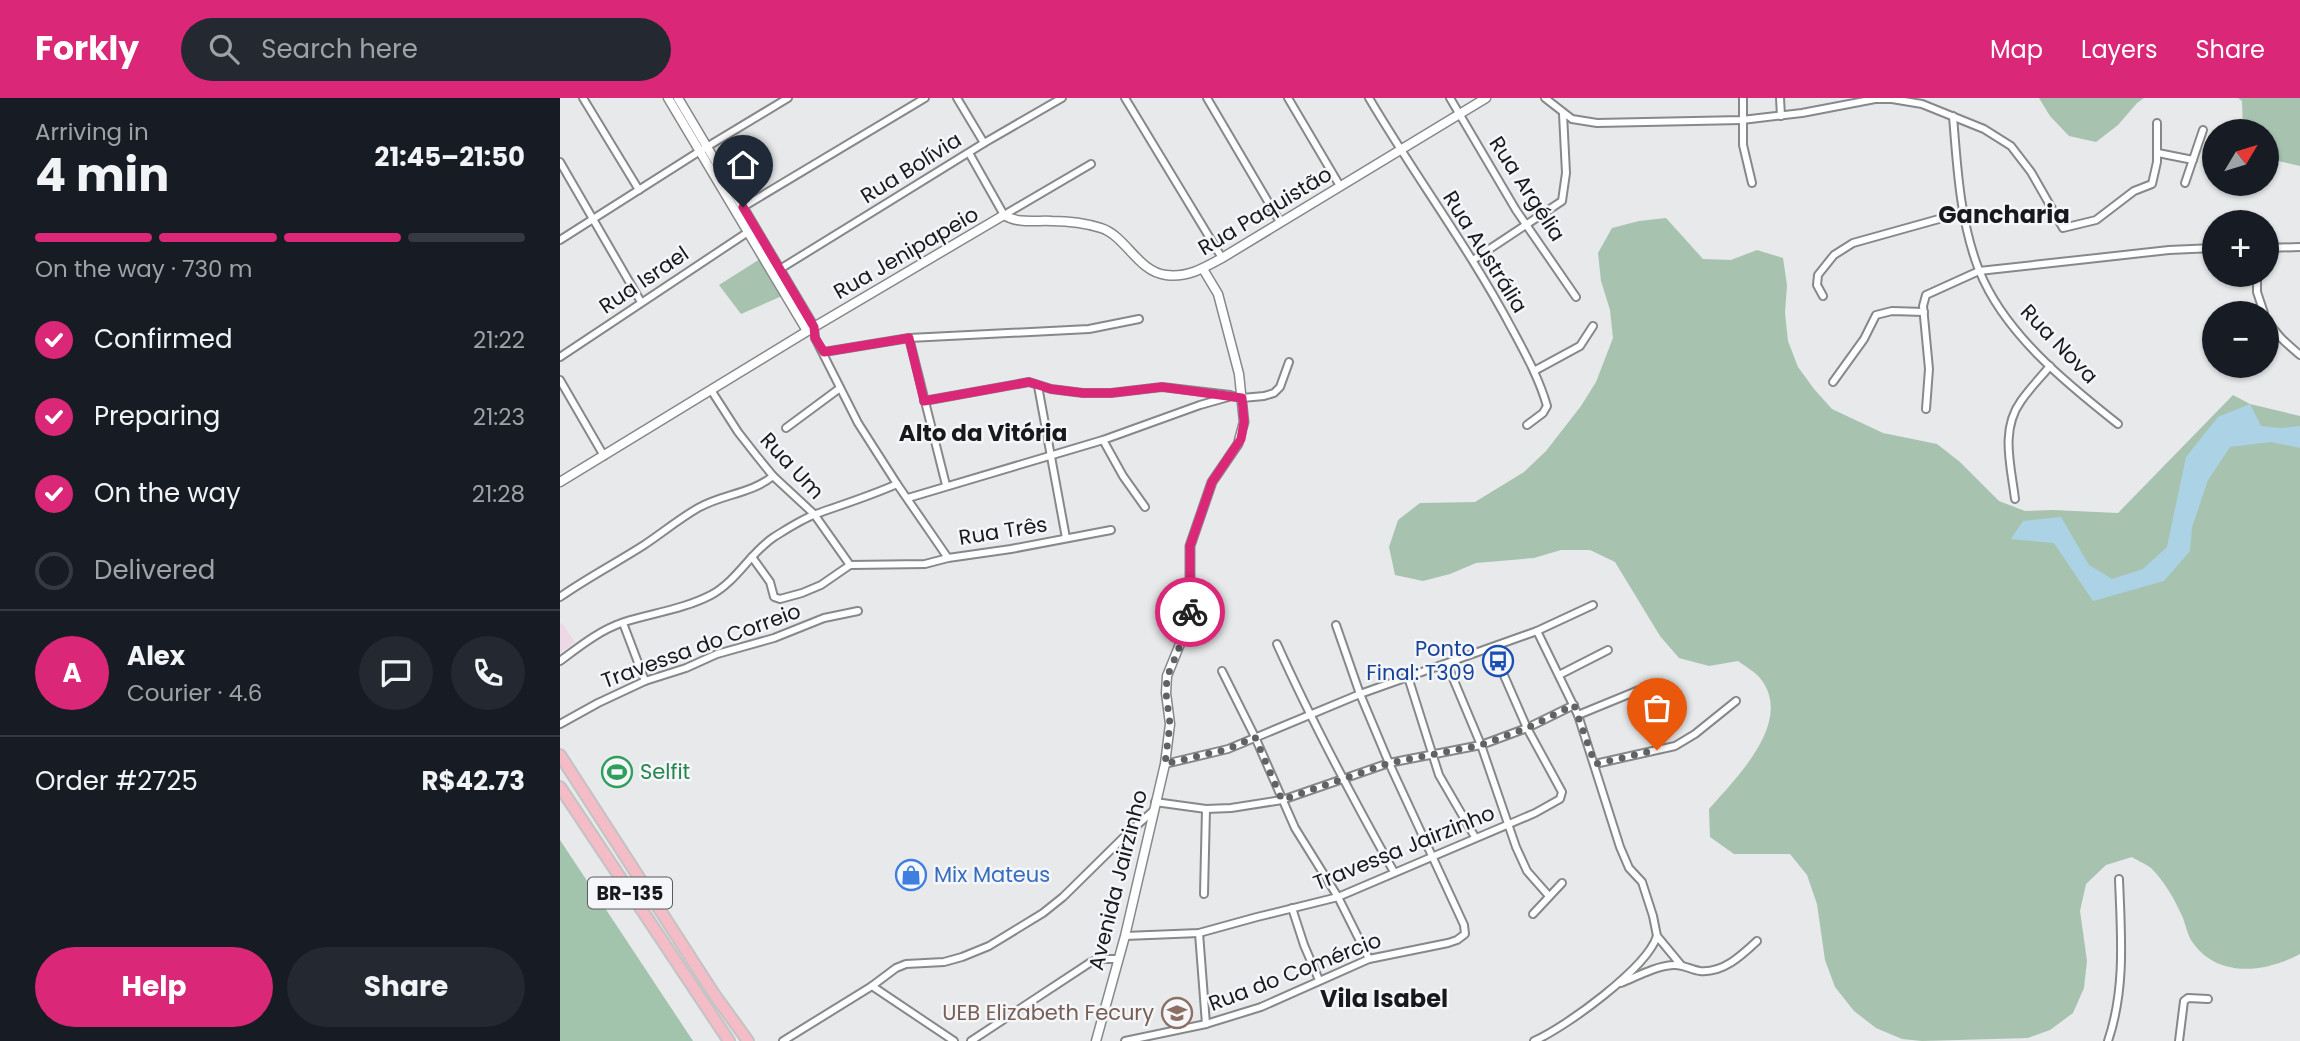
<!DOCTYPE html>
<html lang="en">
<head>
<meta charset="utf-8">
<style>
  :root { --surface:#171b24; --page:#242831; --text:#f1f3f6; --muted:#9ea1a6; --line:#363941; --accent:#db2777 }
  body { margin:0; font-family:Poppins,sans-serif; background:var(--page); color:var(--text); height:100vh; display:flex; flex-direction:column; font-size:26px; white-space:nowrap }
  * { box-sizing:border-box; margin:0 }
  p { font-size:23px; color:var(--muted) }
  .icon { flex:none; width:38px; height:38px; fill:none; stroke:currentColor; stroke-width:2; stroke-linecap:round; stroke-linejoin:round }
  .map { position:relative; flex:1; overflow:hidden }
  .details { display:flex; flex-direction:column; background:var(--surface); width:560px }
  .details>* { flex:none }
  .needle { width:46px; rotate:52deg }
  .buttons { position:absolute; left:1642px; top:21px; display:grid; gap:14px }
  .buttons a { display:grid; place-items:center; width:77px; height:77px; border-radius:50%; background:var(--surface); box-shadow:0 2px 5px #0004; font-size:35px }
  .pin { position:absolute; display:grid; place-items:center; width:60px; height:60px; color:#fff; margin:-72px -30px; border-radius:50% 50% 50% 0; rotate:-45deg; box-shadow:0 0 7px #0007 }
  .pin .icon { rotate:45deg }
  .courier { position:absolute; display:grid; place-items:center; width:70px; height:70px; margin:-35px; border:5px solid #db2777; border-radius:50%; background:#fff; color:#222; box-shadow:0 2px 9px #0007 }
  .head em { font-style:normal; font-weight:700 }
  .head div { display:flex; flex-direction:column-reverse }
  .head { display:flex; align-items:center; justify-content:space-between; height:119px; padding:0 35px }
  h1 { font-size:46px; font-weight:700; line-height:52px }
  .bar { display:grid; grid-template-columns:repeat(4,1fr); gap:10px 7px; align-content:center; height:84px; padding:0 35px }
  .bar i { height:9px; border-radius:5px; background:var(--line) }
  .bar .selected { background:var(--accent) }
  .bar p { grid-column:span 4 }
  .line { display:flex; align-items:center; gap:18px; padding:0 35px; border-top:2px solid var(--line) }
  .line div { flex:1 }
  .round { display:grid; place-items:center; flex:none; width:74px; height:74px; border-radius:37px; background:var(--page) }
  ol { padding:0 35px; list-style:none }
  li { display:flex; align-items:center; gap:21px; height:77px }
  li p { margin-inline-start:auto }
  li .icon { padding:7px; border-radius:50%; background:var(--accent); color:#fff; stroke-width:4 }
  li:last-child { color:var(--muted) }
  li i { width:38px; height:38px; border:4px solid var(--line); border-radius:50% }
  .primary-button { display:flex; gap:14px; margin-top:auto; padding:14px 35px }
  .primary-button a { flex:1; height:80px; border-radius:42px; background:var(--accent); color:#fff; font-size:28px; font-weight:700; line-height:80px; text-align:center }
  .primary-button a+a { background:var(--page); color:var(--text) }
  header { display:flex; align-items:center; gap:42px; box-sizing:border-box; height:98px; padding:0 35px; background:var(--accent); color:#fff }
  header strong { font-size:33px }
  nav { display:flex; gap:38px; margin-inline-start:auto; font-size:24px }
  .search { width:490px; height:63px; background:var(--page); display:flex; align-items:center; gap:18px; box-sizing:border-box; padding:0 24px; border-radius:38px; color:var(--muted); font-size:26px }
  main { display:flex; flex:1; min-height:0 }
  .map>svg:first-child { display:block }
  .medical { fill:#edd8e6 }
  .green { fill:#a7c3af }
  .forest { fill:#a2c4ad }
  .water { fill:#abd3e5 }
  .lines { fill:none; stroke-linecap:round; stroke-linejoin:round }
  .minor-casing { stroke:#86888a; stroke-width:10 }
  .tertiary-casing { stroke:#86888a; stroke-width:11 }
  .trunk-casing { stroke:#c3c3c3; stroke-width:14 }
  .minor { stroke:#fff; stroke-width:6 }
  .tertiary { stroke:#fff; stroke-width:8 }
  .trunk { stroke:#f4bcc7; stroke-width:10 }
  .done { stroke:#606263; stroke-width:7; stroke-dasharray:0 12.6 }
  .route { stroke:#db2777; stroke-width:9 }
  .labels { text-anchor:middle; stroke-width:5; stroke-linejoin:round; paint-order:stroke }
  .shield { fill:#f4f6f9; stroke:#5a5b5d; stroke-width:2 }
  .shield-label { font-size:19px; font-weight:bold; fill:#18191a }
  .street-label { font-size:21px; fill:#18191a; stroke:#f4f6f9 }
  .transit-label { font-size:21px; fill:#164399; stroke:#f4f6f9; text-anchor:end }
  .leisure-label { font-size:21px; fill:#27864d; stroke:#f4f6f9; text-anchor:start }
  .shop-label { font-size:21px; fill:#366cbe; stroke:#f4f6f9; text-anchor:start }
  .education-label { font-size:21px; fill:#785e54; stroke:#f4f6f9; text-anchor:end }
  .neighbourhood-label { font-size:23px; font-weight:bold; fill:#18191a; stroke:#f4f6f9 }
  .quarter-label { font-size:24px; font-weight:bold; fill:#18191a; stroke:#f4f6f9 }
</style>
</head>
<body>
<header>
<strong>Forkly</strong>
<div class="search"><svg class="icon" aria-label="search" viewBox="0 0 24 24"><circle cx="10" cy="10" r="6"/><path d="M15 15l6 6"/></svg>Search here</div>
<nav><a>Map</a><a>Layers</a><a>Share</a></nav>
</header>
<main>
<section class="details">
<div class="head"><div><h1>4 min</h1><p>Arriving in</p></div><em>21:45–21:50</em></div>
<div class="bar"><i class="selected"></i><i class="selected"></i><i class="selected"></i><i></i><p>On the way · 730 m</p></div>
<ol>
<li><svg class="icon" aria-label="check" viewBox="0 0 24 24"><path d="M5 12l5 5 9-10"/></svg>Confirmed<p>21:22</p></li>
<li><svg class="icon" aria-label="check" viewBox="0 0 24 24"><path d="M5 12l5 5 9-10"/></svg>Preparing<p>21:23</p></li>
<li><svg class="icon" aria-label="check" viewBox="0 0 24 24"><path d="M5 12l5 5 9-10"/></svg>On the way<p>21:28</p></li>
<li><i></i>Delivered</li>
</ol>
<div class="line" style="height:126px"><b class="round" style="background:var(--accent);color:#fff">A</b><div><b>Alex</b><p>Courier · 4.6</p></div><a class="round"><svg class="icon" aria-label="chat" viewBox="0 0 24 24"><path d="M4 5h16v11H9l-5 4z"/></svg></a><a class="round"><svg class="icon" aria-label="phone" viewBox="0 0 24 24"><path d="M5 4h4l2 5-3 2q2 4 5 5l2-3 5 2v4C11 20 4 13 5 4z"/></svg></a></div>
<div class="line" style="height:91px"><div>Order #2725</div><b>R$42.73</b></div>
<div class="primary-button"><a>Help</a><a>Share</a></div>
</section>
<div class="map">
<svg width="1740" height="943" viewBox="0 0 1740 943">
  <rect width="100%" height="100%" fill="#e7e9eb"/>
  <polygon class="medical" points="2,525 15,544 0,555 0,527"/>
  <g class="green">
    <polygon points="1479,0 1584,0 1577,5 1558,27 1536,44 1509,38 1490,18"/>
    <polygon points="1678,0 1740,0 1740,68 1706,60 1706,33 1683,33 1682,3"/>
    <path d="M1106,120L1143,161L1171,162L1197,152L1223,160L1227,187L1225,215L1228,243L1238,269L1254,291L1272,311L1323,335L1377,346L1400,364L1439,403L1465,413L1493,412L1558,415L1673,297L1690,306L1740,318V856C1706,874 1659,881 1633,845C1628,839 1626,828 1623,820C1616,804 1604,782 1591,770C1586,766 1578,763 1572,759L1546,767L1526,786L1520,813L1527,863L1524,890L1513,915L1490,932L1468,940L1362,943L1342,941L1316,930L1294,913L1275,889L1265,862L1257,806L1247,777L1230,756H1174L1150,739L1149,711C1176,680 1235,623 1200,580C1195,574 1185,568 1178,563L1149,568L1119,560L1100,538L1055,464L1030,452H1001L974,460L916,465L890,476L863,483L835,477L829,449L838,422L860,405L915,404L964,374L986,353L1021,308L1036,284L1053,240L1050,212L1041,183L1038,155L1052,130L1079,123Z"/>
    <polygon points="200,161 222,198 181,216 159,187"/>
  </g>
  <polygon class="forest" points="0,742 133,943 0,943"/>
  <polygon class="water" points="1690,306 1701,328 1722,330 1740,328 1740,350 1711,344 1670,349 1648,382 1632,429 1630,453 1604,483 1533,503 1494,445 1451,441 1463,423 1501,419 1529,467 1552,481 1583,471 1607,449 1626,359 1658,319"/>
  <g class="lines">
    <g class="minor-casing">
      <g id="minor">
        <polyline points="23,0 79,92"/>
        <polyline points="397,0 424,45"/>
        <polyline points="565,0 662,160"/>
        <polyline points="647,0 720,124"/>
        <polyline points="728,0 780,88"/>
        <path d="M809,0C855,78 909,150 951,229C965,255 979,280 987,308L983,315L967,327"/>
        <polyline points="890,0 956,112 1016,199"/>
        <polyline points="985,0 1012,21 1037,25 1182,22 1242,15 1315,1 1332,1 1362,6 1424,31 1451,48 1471,74 1503,130 1536,122 1574,93 1592,86 1597,64 1597,25"/>
        <polyline points="1183,0 1183,47 1192,85"/>
        <polyline points="1220,0 1221,18"/>
        <path d="M1393,18C1397,68 1400,124 1419,172C1444,235 1506,285 1558,326"/>
        <polyline points="409,55 444,117 531,66"/>
        <polyline points="1598,55 1633,62"/>
        <polyline points="0,64 81,204"/>
        <polyline points="1625,85 1643,32"/>
        <polyline points="183,109 365,0"/>
        <polyline points="0,142 140,53 228,0"/>
        <polyline points="1706,150 1740,149"/>
        <polyline points="913,162 1002,103 1006,75 1003,16"/>
        <polyline points="220,171 424,45 502,0"/>
        <polyline points="1697,177 1697,194 1704,215"/>
        <polyline points="1263,198 1257,187 1258,177 1274,157 1293,145 1404,114"/>
        <path d="M1706,220C1715,236 1727,246 1740,257"/>
        <polyline points="254,229 255,240 298,325 337,386 388,460"/>
        <polyline points="349,240 386,387"/>
        <polyline points="264,254 349,240 529,231 579,221"/>
        <polyline points="0,259 188,134"/>
        <polyline points="974,273 1020,248 1033,228"/>
        <polyline points="0,282 44,358"/>
        <polyline points="1273,284 1304,241 1316,217 1332,213 1364,214"/>
        <polyline points="478,288 506,440"/>
        <polyline points="151,292 178,334 196,357 213,378 254,416 290,467"/>
        <polyline points="364,303 469,284 491,291 523,295 551,295 602,289 670,297"/>
        <polyline points="1366,311 1369,271 1363,208 1366,197 1419,173 1609,152 1654,150"/>
        <polyline points="226,330 280,290"/>
        <polyline points="543,342 563,378 585,409"/>
        <polyline points="348,400 543,342 640,307 672,298 682,300 704,298 714,295 720,289 729,264"/>
        <path d="M1455,401C1451,368 1440,332 1461,303C1470,290 1481,279 1490,268"/>
        <polyline points="192,459 210,484 214,499 220,501 242,495 261,487 290,467 365,466 388,460 451,451 551,432"/>
        <path d="M0,499C27,480 56,465 84,447C102,435 119,421 138,410C162,396 191,396 213,378"/>
        <polyline points="63,525 85,583"/>
        <polyline points="977,533 1018,617 1060,749 1069,770 1082,784 1093,818 1097,838 1121,867"/>
        <path d="M717,546C752,624 792,699 834,774"/>
        <path d="M0,563C20,548 40,532 64,524C93,515 124,511 151,497C177,483 190,455 214,439C227,431 242,421 256,416C284,406 310,398 337,386"/>
        <polyline points="887,566 921,647 956,749 967,773 989,798"/>
        <polyline points="662,573 695,639 735,730 778,799 809,861"/>
        <polyline points="999,577 1048,552"/>
        <polyline points="848,579 879,677 915,739"/>
        <polyline points="1018,617 1079,592"/>
        <polyline points="0,626 38,605 85,583 126,570 157,556 214,540 264,520 298,513"/>
        <polyline points="605,666 668,651 800,596 977,533 1033,507"/>
        <polyline points="1035,666 1115,648 1135,636 1176,603"/>
        <polyline points="595,704 646,711 671,710 722,702 829,665 921,647 967,630 1014,607"/>
        <polyline points="644,796 646,711"/>
        <polyline points="732,810 744,847 759,882"/>
        <polyline points="973,816 1002,785"/>
        <polyline points="639,835 646,926"/>
        <polyline points="565,838 639,835 697,819 778,799 975,715 1000,701 1002,694 967,630 932,550"/>
        <path d="M1061,885C1078,878 1096,868 1113,867C1123,866 1131,872 1140,873C1163,875 1181,858 1197,843"/>
        <polyline points="312,888 394,943"/>
        <polyline points="223,943 312,888 336,870 346,866 384,864 402,859 429,848 483,815 503,799 566,737 593,713"/>
        <polyline points="411,943 531,864 538,861 557,861"/>
        <polyline points="565,943 646,926 701,909 809,861 888,845 897,842 905,836 904,827 829,665 800,596 776,527"/>
        <path d="M974,943C1006,929 1087,870 1097,838"/>
        <path d="M1548,943C1566,890 1561,836 1559,781"/>
        <polyline points="1619,943 1624,903 1628,900 1648,901"/>
      </g>
    </g>
    <g class="tertiary-casing">
      <g id="tertiary">
        <polyline points="108,0 247,233"/>
        <polyline points="118,0 254,229"/>
        <path d="M0,384L254,229L444,117C458,126 476,122 492,123C508,123 525,125 541,130C566,138 578,174 606,177C627,180 644,170 662,160L926,0"/>
        <polyline points="536,943 565,838 605,666 610,626 606,595 607,578 624,536 630,511 630,448 652,384 678,346 684,324 679,276 658,196 643,171"/>
      </g>
    </g>
    <g class="trunk-casing">
      <g id="trunk">
        <polyline points="0,657 154,896 188,943"/>
        <polyline points="0,689 169,943"/>
      </g>
    </g>
    <use href="#minor" class="minor"/>
    <use href="#tertiary" class="tertiary"/>
    <use href="#trunk" class="trunk"/>
  </g>
  <g class="lines">
    <polyline class="done" points="630,514 618,553 607,579 606,595 610,626 605,666 668,651 695,639 722,702 829,665 921,647 967,630 1014,607 1035,666 1097,652"/>
    <polyline class="route" points="183,109 254,229 255,240 264,254 349,240 364,303 469,284 491,291 523,295 551,295 602,289 682,300 684,324 681,341 652,384 630,448 630,514"/>
  </g>
  <defs>
    <g id="bus-ring" transform="scale(1.575)"><circle r="9.5" fill="#f4f6f9" stroke="#1a4fb4" stroke-width="1.5"/><path d="M-5-6H5V4H4V6H2V4H-2V6H-4V4H-5ZM-3.5-4V0h7V-4ZM-3.5 1.2v1.5H-2V1.2ZM2 1.2v1.5H3.5V1.2Z" fill="#1a4fb4"/></g>
    <g id="stadium-ring" transform="scale(1.575)"><circle r="9.5" fill="#f4f6f9" stroke="#2e9e5b" stroke-width="1.5"/><path d="M0-5a6.5 5 0 1 0 0 10a6.5 5 0 1 0 0-10ZM-3.5-1.8h7v3.6h-7Z" fill="#2e9e5b"/></g>
    <g id="shop-ring" transform="scale(1.575)"><circle r="9.5" fill="#f4f6f9" stroke="#3f7fe0" stroke-width="1.5"/><path d="M-5-2.5h2.3a2.7 3.5 0 0 1 5.4 0H5L5.5 6h-11ZM-1.5-2.5h3a1.5 2.3 0 0 0-3 0Z" fill="#3f7fe0"/></g>
    <g id="school-ring" transform="scale(1.575)"><circle r="9.5" fill="#f4f6f9" stroke="#8d6e63" stroke-width="1.5"/><path d="M0-5L7-2L0 1L-7-2ZM-4 1L0 2.5L4 1V4Q0 6-4 4Z" fill="#8d6e63"/></g>
  </defs>
  <g fill-rule="evenodd">
    <use href="#bus-ring" x="938" y="563"/>
    <use href="#stadium-ring" x="57" y="674"/>
    <use href="#shop-ring" x="351" y="777"/>
    <use href="#school-ring" x="617" y="915"/>
  </g>
  <g class="labels">
    <rect class="shield" x="28" y="779.5" width="84" height="31" rx="5"/>
    <g class="shield-label">
      <text x="70" y="802">BR-135</text>
    </g>
    <g class="street-label">
      <text transform="translate(351 70) rotate(-32)" y="7">Rua Bolívia</text>
      <text transform="translate(967 91) rotate(57)" y="7">Rua Argélia</text>
      <text transform="translate(705 113) rotate(-31)" y="7">Rua Paquistão</text>
      <text transform="translate(925 154) rotate(58)" y="7">Rua Austrália</text>
      <text transform="translate(346 155) rotate(-30)" y="7">Rua Jenipapeio</text>
      <text transform="translate(84 182) rotate(-34)" y="7">Rua Israel</text>
      <text transform="translate(1499 246) rotate(46)" y="7">Rua Nova</text>
      <text transform="translate(232 368) rotate(47)" y="7">Rua Um</text>
      <text transform="translate(443 433) rotate(-9)" y="7">Rua Três</text>
      <text transform="translate(141 548) rotate(-20)" y="7">Travessa do Correio</text>
      <text transform="translate(844 750) rotate(-22)" y="7">Travessa Jairzinho</text>
      <text transform="translate(558 782) rotate(-76)" y="7">Avenida Jairzinho</text>
      <text transform="translate(735 874) rotate(-21)" y="7">Rua do Comércio</text>
    </g>
    <g class="transit-label">
      <text x="915" y="558">Ponto<tspan x="915" dy="24">Final: T309</tspan></text>
    </g>
    <g class="leisure-label">
      <text x="80" y="681">Selfit</text>
    </g>
    <g class="shop-label">
      <text x="374" y="784">Mix Mateus</text>
    </g>
    <g class="education-label">
      <text x="594" y="922">UEB Elizabeth Fecury</text>
    </g>
    <g class="neighbourhood-label">
      <text x="423" y="343">Alto da Vitória</text>
    </g>
    <g class="quarter-label">
      <text x="1444" y="125">Gancharia</text>
      <text x="824" y="909">Vila Isabel</text>
    </g>
  </g>
</svg>
<div class="buttons">
<a><svg class="needle" viewBox="-14 -14 28 28"><path d="M0-13l5 13h-10z" fill="#e53935"/><path d="M0 13l5-13h-10z" fill="#9ea1a6"/></svg></a>
<a>+</a>
<a>−</a>
</div>
<div class="pin" style="left:1097px;top:652px;background:#ea580c"><svg class="icon" aria-label="bag" viewBox="0 0 24 24"><path d="M5 8h14l-1 12H6zM9 8a3 3 0 0 1 6 0"/></svg></div>
<div class="pin" style="left:183px;top:109px;background:#1f2937"><svg class="icon" aria-label="home" viewBox="0 0 24 24"><path d="M3 11l9-7 9 7M6 9v11h12V9"/></svg></div>
<div class="courier" style="left:630px;top:514px"><svg class="icon" aria-label="bike" viewBox="0 0 24 24"><circle cx="6" cy="16" r="4"/><circle cx="18" cy="16" r="4"/><path d="M6 16l4-8h5l3 8M10 8l3 8H6M13 5h3"/></svg></div>
</div>
</main>
</body>
</html>
